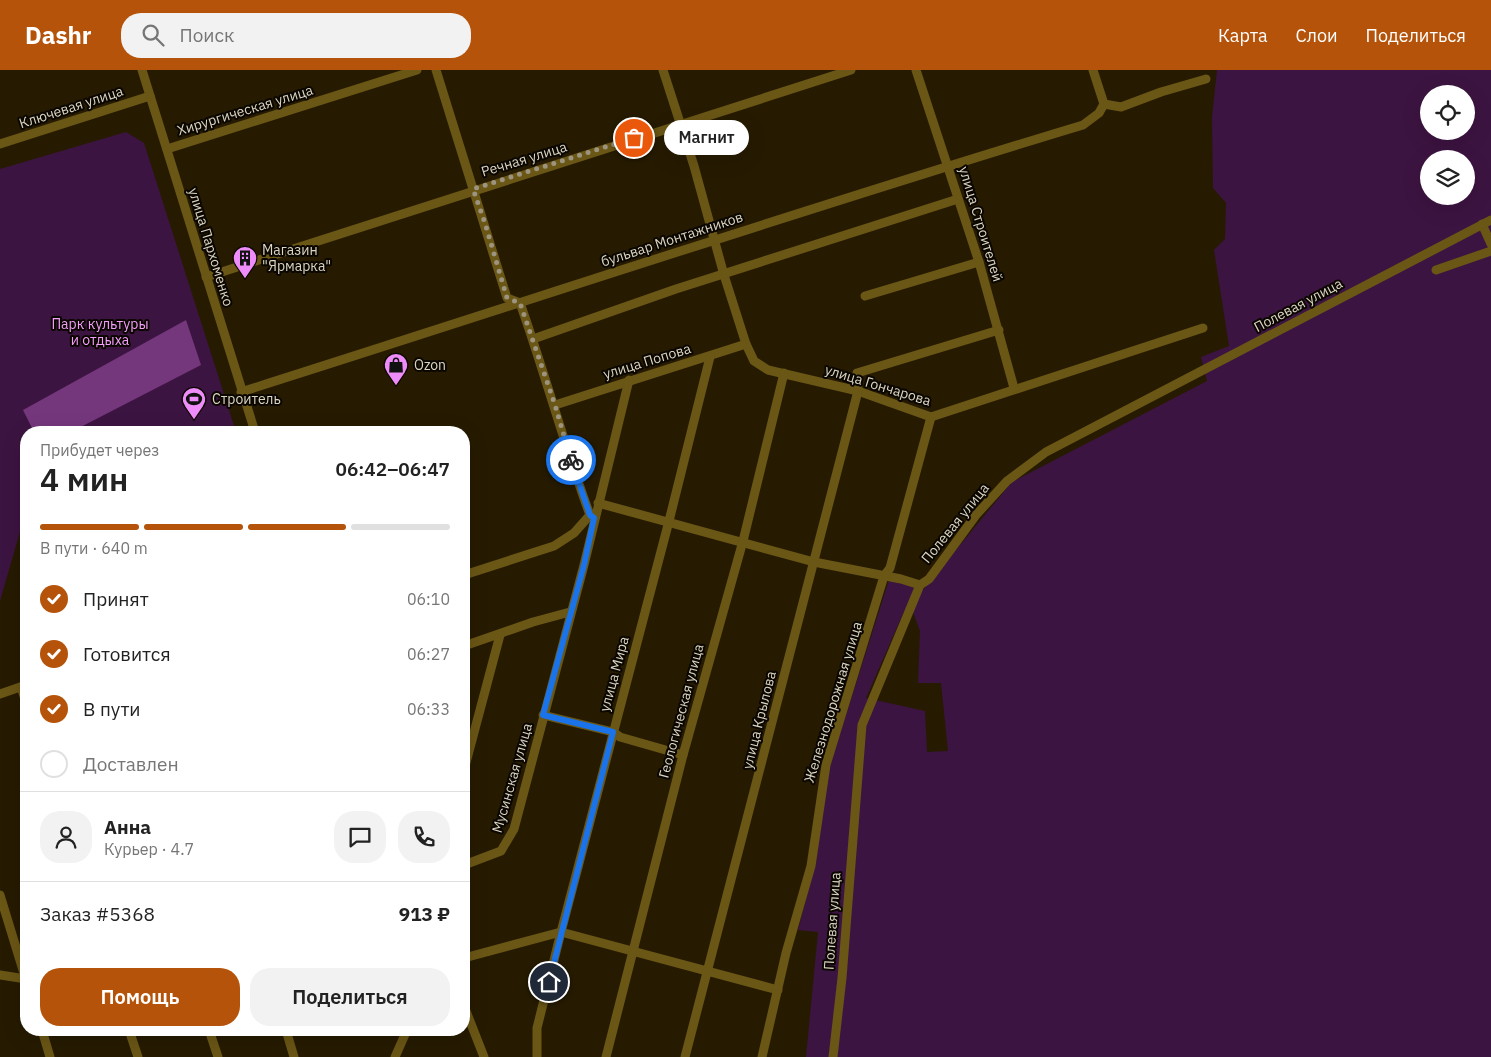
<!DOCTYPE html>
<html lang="ru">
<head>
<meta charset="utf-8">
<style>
  :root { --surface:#fff; --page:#f2f2f2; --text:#222; --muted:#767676; --line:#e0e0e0; --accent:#b45309 }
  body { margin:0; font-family:"IBM Plex Sans",sans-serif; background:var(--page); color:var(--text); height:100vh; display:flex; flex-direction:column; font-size:19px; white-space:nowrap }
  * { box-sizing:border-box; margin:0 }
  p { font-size:16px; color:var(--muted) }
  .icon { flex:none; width:28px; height:28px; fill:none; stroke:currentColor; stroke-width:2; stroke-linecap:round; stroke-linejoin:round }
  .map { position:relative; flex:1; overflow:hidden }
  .details { position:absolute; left:20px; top:356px; width:450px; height:610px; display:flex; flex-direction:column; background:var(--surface); border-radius:20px; box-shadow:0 5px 20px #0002 }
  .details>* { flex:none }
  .fabs { position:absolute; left:1420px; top:15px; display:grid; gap:10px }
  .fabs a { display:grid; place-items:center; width:55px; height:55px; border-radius:50%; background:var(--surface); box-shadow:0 5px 20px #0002; font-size:25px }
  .pin { position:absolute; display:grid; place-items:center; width:42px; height:42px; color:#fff; margin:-21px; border:2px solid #fff; border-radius:50%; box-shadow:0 1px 5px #0007 }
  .courier { position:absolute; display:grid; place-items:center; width:50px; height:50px; margin:-25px; border:4px solid #1a73e8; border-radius:50%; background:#fff; color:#222; box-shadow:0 1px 6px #0007 }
  .bubble { position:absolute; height:35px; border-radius:18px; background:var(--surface); box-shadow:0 5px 20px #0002; font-size:16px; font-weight:600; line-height:35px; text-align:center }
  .summary em { font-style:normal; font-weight:600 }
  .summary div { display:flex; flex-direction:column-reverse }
  .summary { display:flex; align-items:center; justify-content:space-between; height:85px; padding:0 20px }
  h1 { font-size:32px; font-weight:600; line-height:38px }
  .bar { display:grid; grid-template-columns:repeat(4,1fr); gap:8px 5px; align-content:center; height:60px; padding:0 20px }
  .bar i { height:6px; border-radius:4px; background:var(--line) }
  .bar .current { background:var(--accent) }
  .bar p { grid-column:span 4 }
  .line { display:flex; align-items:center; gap:12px; padding:0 20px; border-top:1px solid var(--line) }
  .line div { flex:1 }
  .round { display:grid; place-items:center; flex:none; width:52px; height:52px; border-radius:20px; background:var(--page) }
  ol { padding:0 20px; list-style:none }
  li { display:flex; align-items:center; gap:15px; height:55px }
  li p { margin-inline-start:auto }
  li .icon { padding:5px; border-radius:50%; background:var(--accent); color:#fff; stroke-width:4 }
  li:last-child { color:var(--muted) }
  li i { width:28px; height:28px; border:2px solid var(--line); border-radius:50% }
  .button { display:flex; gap:10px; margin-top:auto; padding:10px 20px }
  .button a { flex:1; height:58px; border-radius:20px; background:var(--accent); color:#fff; font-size:20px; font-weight:600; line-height:58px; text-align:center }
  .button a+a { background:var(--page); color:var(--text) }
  header { display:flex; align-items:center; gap:30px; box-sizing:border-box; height:70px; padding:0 25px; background:var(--accent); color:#fff }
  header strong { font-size:24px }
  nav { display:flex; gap:28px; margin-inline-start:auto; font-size:18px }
  .search { width:350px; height:45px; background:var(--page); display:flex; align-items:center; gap:12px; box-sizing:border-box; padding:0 18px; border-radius:20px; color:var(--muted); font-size:19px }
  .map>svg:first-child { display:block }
  .green { fill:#3c1441; fill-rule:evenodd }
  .water { fill:#75377c }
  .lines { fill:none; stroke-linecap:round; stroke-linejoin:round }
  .minor { stroke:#6a5615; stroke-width:9 }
  .done { stroke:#9c947f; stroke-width:5; stroke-dasharray:0 9 }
  .route { stroke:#1a73e8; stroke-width:6 }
  .labels { text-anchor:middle; stroke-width:4; stroke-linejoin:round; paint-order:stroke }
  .street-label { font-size:14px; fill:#dbd5c3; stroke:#0b0700 }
  .poi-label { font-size:14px; fill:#dbd5c3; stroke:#0b0700; text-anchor:start }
  .park-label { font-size:14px; fill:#f49efd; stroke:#0b0700 }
</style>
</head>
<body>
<header>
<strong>Dashr</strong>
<div class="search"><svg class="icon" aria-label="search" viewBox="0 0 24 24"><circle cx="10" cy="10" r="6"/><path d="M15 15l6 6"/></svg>Поиск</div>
<nav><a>Карта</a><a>Слои</a><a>Поделиться</a></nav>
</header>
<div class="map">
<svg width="1491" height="987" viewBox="0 0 1491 987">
  <rect width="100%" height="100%" fill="#261b00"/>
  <g class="green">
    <path d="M1217,0H1491V987H806L818,862L798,860L816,792L825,711L889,510L923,520L1012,412L1207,311L1201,287L1229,276L1214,180L1225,169L1226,133L1213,118L1212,47ZM1429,24H1466V61H1429ZM1429,89H1466V126H1429ZM905,539L913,542L920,561L918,613H941L948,681L927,682L925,641L866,628Z"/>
    <polygon points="126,62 144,73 236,362 26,362 26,441 0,531 0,99"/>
  </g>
  <polygon class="water" points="186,250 201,295 71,362 34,362 23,340"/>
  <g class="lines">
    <g class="minor">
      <polyline points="142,0 255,362"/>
      <path d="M436,0L507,228L520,233C545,303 564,375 590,445L594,448"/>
      <polyline points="663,0 694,96 724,205 746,274 754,291 768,300 858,321 931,347 1203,258"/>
      <polyline points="916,0 979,192 1014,318"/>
      <polyline points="1093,0 1104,34"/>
      <polyline points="1104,34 1121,37 1161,22 1206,9"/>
      <polyline points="0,74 150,26"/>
      <polyline points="167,79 417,0"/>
      <polyline points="1482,154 1491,174"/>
      <polyline points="1436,200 1491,181"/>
      <polyline points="206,207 851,0"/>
      <polyline points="865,226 979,192"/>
      <polyline points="533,269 676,219 958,129"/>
      <path d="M241,322C522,233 801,140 1083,55L1099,43L1104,34"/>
      <polyline points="555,335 746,274"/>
      <polyline points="598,433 814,492 901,509 920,515"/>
      <polyline points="464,505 554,476 574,463 590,445"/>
      <polyline points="464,576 533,552 570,542"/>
      <polyline points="21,617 26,632"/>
      <polyline points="0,624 26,615"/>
      <polyline points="543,645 613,662 620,667 683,685"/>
      <polyline points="464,700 500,565"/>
      <polyline points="464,795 501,781 514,759 584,495 629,310"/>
      <polyline points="0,825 26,910"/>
      <polyline points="464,888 561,862 778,920"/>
      <polyline points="0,905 26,909"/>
      <polyline points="464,936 484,987"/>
      <polyline points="42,960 50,987"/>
      <polyline points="129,960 138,987"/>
      <polyline points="209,960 218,987"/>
      <polyline points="286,960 294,987"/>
      <polyline points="395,987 407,960"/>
      <polyline points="537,987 537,958 561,862 669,451 710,287"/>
      <polyline points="606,987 683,685 743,471 784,303"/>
      <polyline points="685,987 858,321 857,303 999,260"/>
      <polyline points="762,987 786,883 811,796 826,695 884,506 890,498 931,347"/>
      <polyline points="833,987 842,908 862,655 920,515 929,509 976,445 1007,411 1046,382 1491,150"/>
    </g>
  </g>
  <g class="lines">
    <polyline class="done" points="571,390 555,335 520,233 507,228 485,153 473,119 634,68"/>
    <polyline class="route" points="549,912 613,662 543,645 584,495 594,448 590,445 571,390"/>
  </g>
  <defs>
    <g id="building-pin" transform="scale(1.25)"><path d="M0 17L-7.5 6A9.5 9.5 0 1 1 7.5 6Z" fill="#ee8cf9" stroke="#0b0700"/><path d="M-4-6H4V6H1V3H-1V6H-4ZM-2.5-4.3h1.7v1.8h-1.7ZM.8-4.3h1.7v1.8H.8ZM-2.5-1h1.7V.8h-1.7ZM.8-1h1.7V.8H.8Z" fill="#111"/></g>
    <g id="shop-pin" transform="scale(1.25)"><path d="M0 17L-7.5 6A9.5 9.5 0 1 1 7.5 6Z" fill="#ee8cf9" stroke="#0b0700"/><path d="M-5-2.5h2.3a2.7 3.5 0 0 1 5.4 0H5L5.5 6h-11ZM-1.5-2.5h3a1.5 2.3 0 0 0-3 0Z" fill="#111"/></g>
    <g id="stadium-pin" transform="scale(1.25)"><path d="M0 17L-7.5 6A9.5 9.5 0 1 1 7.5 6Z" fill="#ee8cf9" stroke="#0b0700"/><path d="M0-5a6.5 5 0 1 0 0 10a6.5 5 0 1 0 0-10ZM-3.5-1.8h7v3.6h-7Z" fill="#111"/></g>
  </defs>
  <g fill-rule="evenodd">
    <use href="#building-pin" x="245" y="188"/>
    <use href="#shop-pin" x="396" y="295"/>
    <use href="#stadium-pin" x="194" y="329"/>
  </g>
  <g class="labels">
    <g class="street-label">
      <text transform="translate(71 37) rotate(-18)" y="5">Ключевая улица</text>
      <text transform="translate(245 40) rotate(-17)" y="5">Хирургическая улица</text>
      <text transform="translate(524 89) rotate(-17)" y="5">Речная улица</text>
      <text transform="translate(981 154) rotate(73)" y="5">улица Строителей</text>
      <text transform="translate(672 169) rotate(-18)" y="5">бульвар Монтажников</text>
      <text transform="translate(211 177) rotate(73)" y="5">улица Пархоменко</text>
      <text transform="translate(1298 235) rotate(-28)" y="5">Полевая улица</text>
      <text transform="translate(647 291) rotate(-17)" y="5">улица Попова</text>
      <text transform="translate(878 315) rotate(17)" y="5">улица Гончарова</text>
      <text transform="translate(955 453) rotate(-51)" y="5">Полевая улица</text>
      <text transform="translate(614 604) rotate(-75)" y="5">улица Мира</text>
      <text transform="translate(833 632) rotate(-73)" y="5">Железнодорожная улица</text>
      <text transform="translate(681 641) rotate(-75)" y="5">Геологическая улица</text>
      <text transform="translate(759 650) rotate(-76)" y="5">улица Крылова</text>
      <text transform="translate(512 708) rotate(-74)" y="5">Мусинская улица</text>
      <text transform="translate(832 851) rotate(-86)" y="5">Полевая улица</text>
    </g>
    <g class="poi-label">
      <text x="262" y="185">Магазин<tspan x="262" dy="16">"Ярмарка"</tspan></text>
      <text x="414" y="300">Ozon</text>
      <text x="212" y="334">Строитель</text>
    </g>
    <g class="park-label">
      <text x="100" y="259">Парк культуры<tspan x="100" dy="16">и отдыха</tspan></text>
    </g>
  </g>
</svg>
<div class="fabs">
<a><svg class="icon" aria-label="locate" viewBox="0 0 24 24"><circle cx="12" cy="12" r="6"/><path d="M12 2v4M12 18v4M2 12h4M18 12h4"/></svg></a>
<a><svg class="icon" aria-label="layers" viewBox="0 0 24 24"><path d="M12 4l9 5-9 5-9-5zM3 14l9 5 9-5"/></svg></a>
</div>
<div class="pin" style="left:634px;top:68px;background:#ea580c"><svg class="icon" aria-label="bag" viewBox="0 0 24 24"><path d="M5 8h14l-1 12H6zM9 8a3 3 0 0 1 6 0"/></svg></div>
<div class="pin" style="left:549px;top:912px;background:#1f2937"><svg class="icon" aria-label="home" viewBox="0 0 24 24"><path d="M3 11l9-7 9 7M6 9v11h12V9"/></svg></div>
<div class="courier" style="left:571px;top:390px"><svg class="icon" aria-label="bike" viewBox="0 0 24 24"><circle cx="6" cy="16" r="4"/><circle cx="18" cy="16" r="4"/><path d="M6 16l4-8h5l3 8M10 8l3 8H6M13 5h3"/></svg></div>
<div class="bubble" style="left:664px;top:50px;width:85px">Магнит</div>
<section class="details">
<div class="summary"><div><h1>4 мин</h1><p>Прибудет через</p></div><em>06:42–06:47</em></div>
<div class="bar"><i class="current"></i><i class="current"></i><i class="current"></i><i></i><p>В пути · 640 m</p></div>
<ol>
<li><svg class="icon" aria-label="check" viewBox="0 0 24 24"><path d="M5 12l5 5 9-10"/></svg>Принят<p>06:10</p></li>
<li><svg class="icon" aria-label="check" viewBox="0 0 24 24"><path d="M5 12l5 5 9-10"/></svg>Готовится<p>06:27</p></li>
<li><svg class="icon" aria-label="check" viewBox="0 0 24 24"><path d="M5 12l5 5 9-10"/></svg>В пути<p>06:33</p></li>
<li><i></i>Доставлен</li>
</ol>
<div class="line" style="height:90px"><a class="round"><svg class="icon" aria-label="person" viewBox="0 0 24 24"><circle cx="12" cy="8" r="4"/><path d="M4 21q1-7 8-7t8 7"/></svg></a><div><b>Анна</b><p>Курьер · 4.7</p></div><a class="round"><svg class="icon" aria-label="chat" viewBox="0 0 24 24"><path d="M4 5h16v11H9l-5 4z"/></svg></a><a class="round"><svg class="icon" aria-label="phone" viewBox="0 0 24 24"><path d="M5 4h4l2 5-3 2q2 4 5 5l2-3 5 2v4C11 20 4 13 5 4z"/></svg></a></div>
<div class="line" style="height:65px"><div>Заказ #5368</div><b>913 ₽</b></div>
<div class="button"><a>Помощь</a><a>Поделиться</a></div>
</section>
</div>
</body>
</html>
